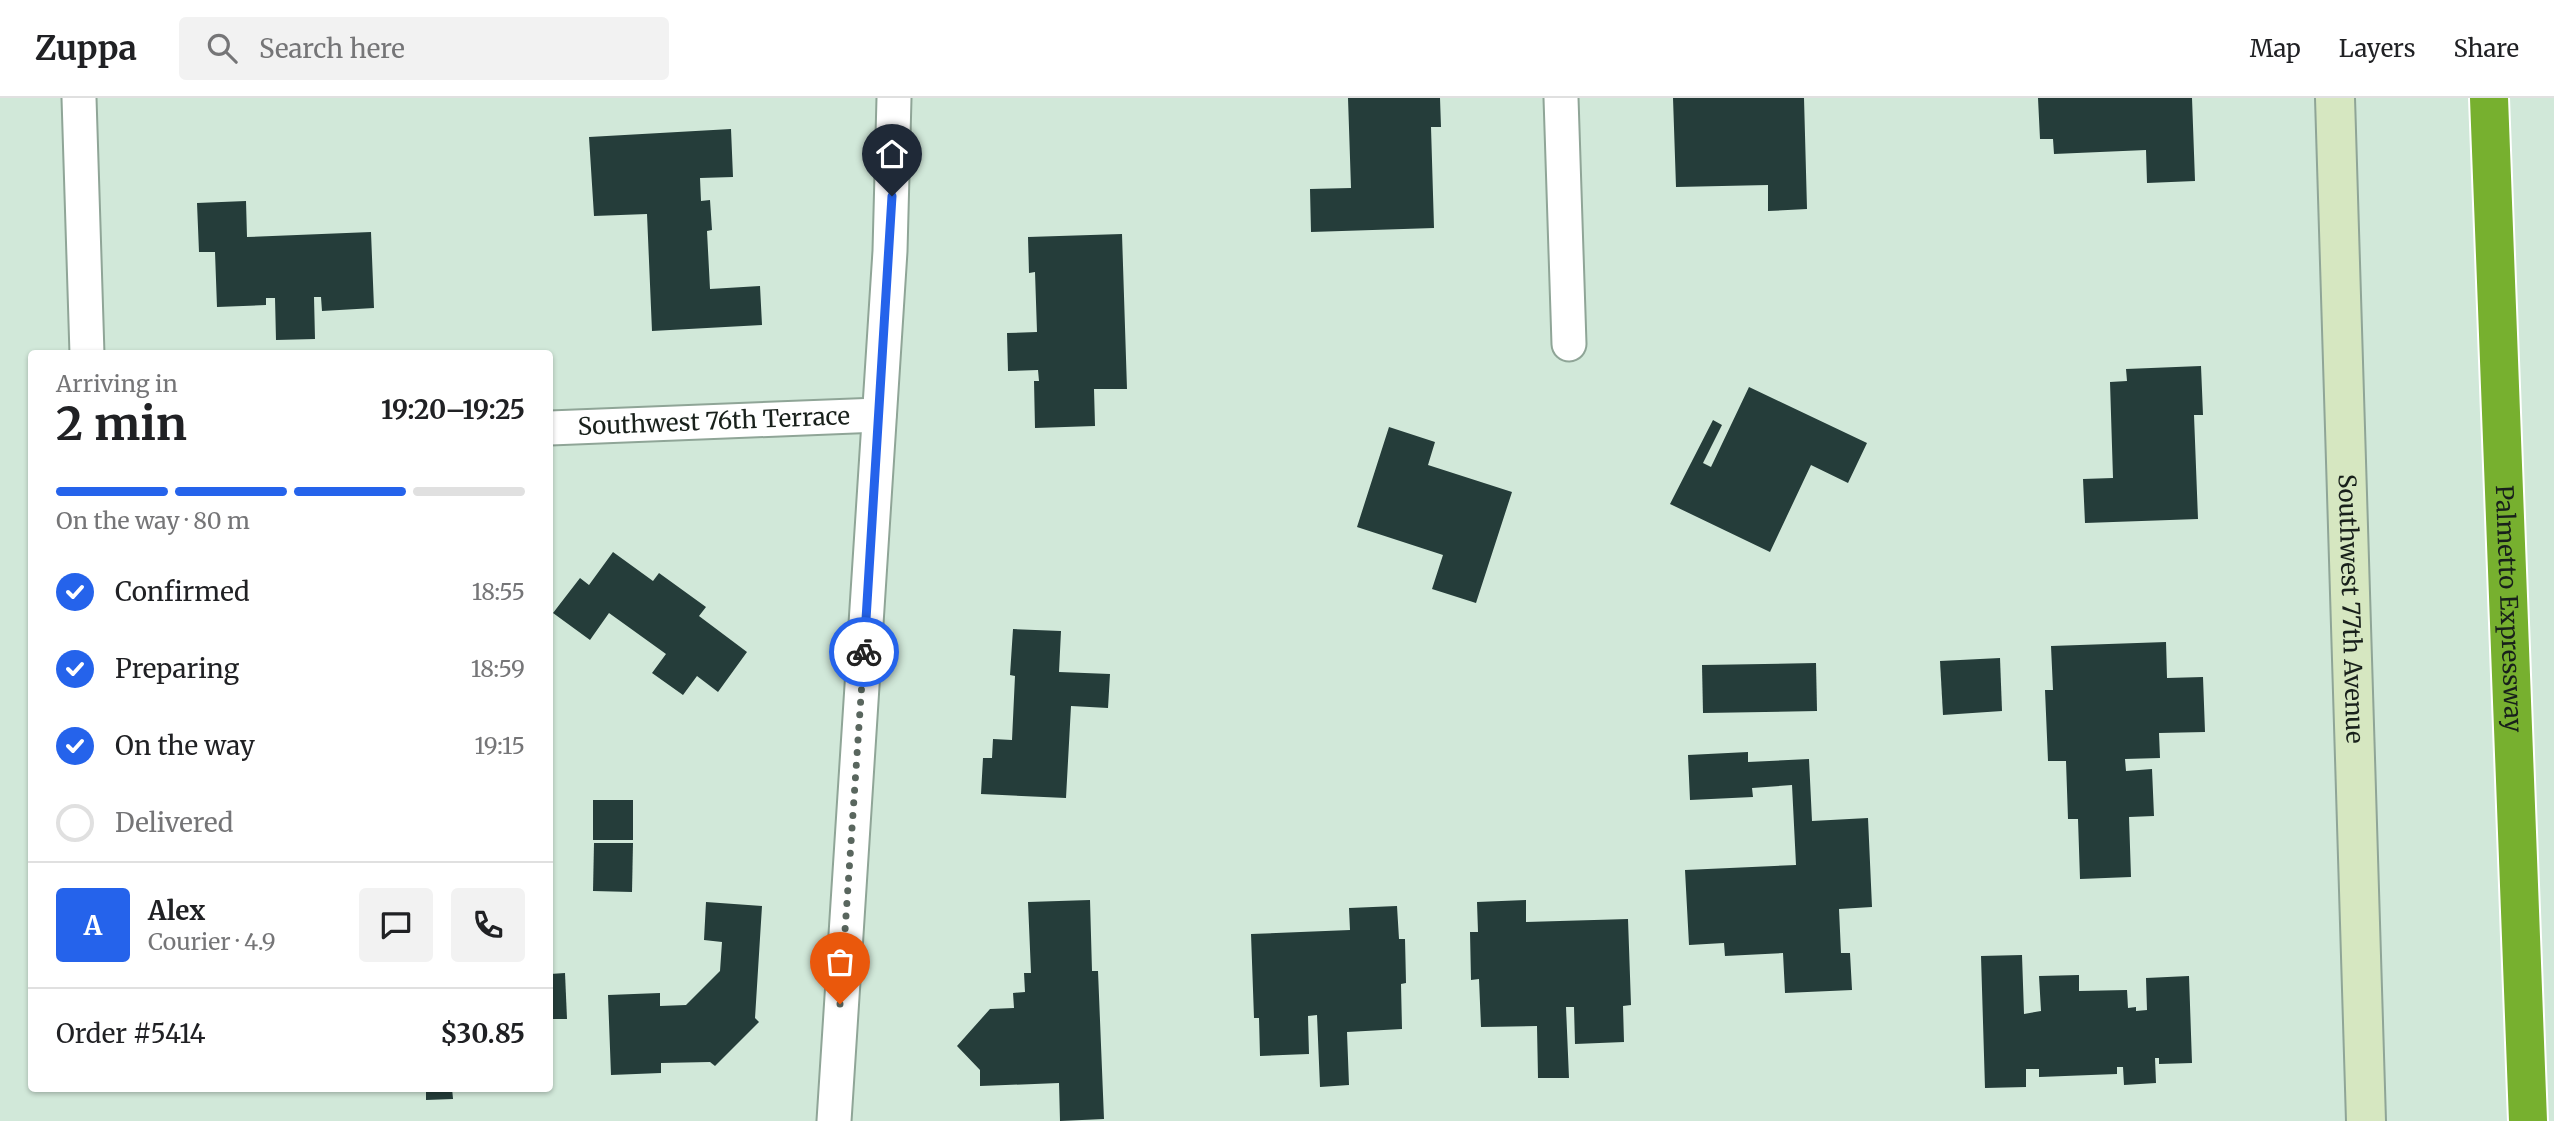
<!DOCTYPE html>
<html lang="en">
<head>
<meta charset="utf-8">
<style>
  :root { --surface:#fff; --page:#f2f2f2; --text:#202124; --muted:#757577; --line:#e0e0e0; --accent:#2563eb }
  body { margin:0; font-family:Merriweather,serif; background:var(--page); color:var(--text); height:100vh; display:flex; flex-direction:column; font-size:26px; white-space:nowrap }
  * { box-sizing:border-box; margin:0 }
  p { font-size:23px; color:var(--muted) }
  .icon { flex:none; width:38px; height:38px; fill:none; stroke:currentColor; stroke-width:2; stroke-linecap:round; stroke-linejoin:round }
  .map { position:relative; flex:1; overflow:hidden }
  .details { position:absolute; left:28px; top:252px; width:525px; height:742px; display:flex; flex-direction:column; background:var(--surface); border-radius:7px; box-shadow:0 2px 5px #0004 }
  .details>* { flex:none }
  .pin { position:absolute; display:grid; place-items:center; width:60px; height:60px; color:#fff; margin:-72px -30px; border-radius:50% 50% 50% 0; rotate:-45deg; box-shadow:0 0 7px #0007 }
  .pin .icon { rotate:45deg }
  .courier { position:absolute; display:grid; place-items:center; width:70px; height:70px; margin:-35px; border:5px solid #2563eb; border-radius:50%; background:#fff; color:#222; box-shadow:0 2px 9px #0007 }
  .headline em { font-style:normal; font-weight:700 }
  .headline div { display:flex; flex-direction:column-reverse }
  .headline { display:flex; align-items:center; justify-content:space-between; height:119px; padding:0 28px }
  h1 { font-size:46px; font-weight:700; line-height:52px }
  .bar { display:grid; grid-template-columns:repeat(4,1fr); gap:10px 7px; align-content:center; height:84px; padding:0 28px }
  .bar i { height:9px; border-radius:5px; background:var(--line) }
  .bar .current { background:var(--accent) }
  .bar p { grid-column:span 4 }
  .line { display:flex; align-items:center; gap:18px; padding:0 28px; border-top:2px solid var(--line) }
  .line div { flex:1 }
  .round { display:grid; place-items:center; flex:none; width:74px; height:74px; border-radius:7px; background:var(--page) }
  ol { padding:0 28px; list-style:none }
  li { display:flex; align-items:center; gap:21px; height:77px }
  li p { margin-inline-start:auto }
  li .icon { padding:7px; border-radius:50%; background:var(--accent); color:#fff; stroke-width:4 }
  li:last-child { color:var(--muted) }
  li i { width:38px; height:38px; border:4px solid var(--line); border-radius:50% }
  header { display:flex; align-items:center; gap:42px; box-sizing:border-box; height:98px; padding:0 35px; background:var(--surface); border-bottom:2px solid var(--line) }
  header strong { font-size:33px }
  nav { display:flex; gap:38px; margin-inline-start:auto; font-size:24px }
  .search { width:490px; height:63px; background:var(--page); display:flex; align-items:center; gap:18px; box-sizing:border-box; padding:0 24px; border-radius:7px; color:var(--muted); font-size:26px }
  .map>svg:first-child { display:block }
  .building { fill:#253d3a }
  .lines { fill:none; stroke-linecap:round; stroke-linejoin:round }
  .street-casing { stroke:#8fa597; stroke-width:37 }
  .secondary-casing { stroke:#8fa597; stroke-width:42 }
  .highway-casing { stroke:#fff; stroke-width:42 }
  .street { stroke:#fff; stroke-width:33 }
  .secondary { stroke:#d6e7c1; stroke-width:38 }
  .highway { stroke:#77b02f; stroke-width:38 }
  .done { stroke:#59665e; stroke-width:7; stroke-dasharray:0 12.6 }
  .route { stroke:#2563eb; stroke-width:9 }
  .labels { text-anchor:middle; stroke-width:7; stroke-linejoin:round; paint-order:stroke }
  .street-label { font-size:24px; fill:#18201b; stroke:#fff }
</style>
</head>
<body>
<header>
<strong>Zuppa</strong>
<div class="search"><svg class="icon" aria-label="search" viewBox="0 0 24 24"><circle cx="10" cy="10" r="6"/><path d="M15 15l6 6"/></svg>Search here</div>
<nav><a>Map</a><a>Layers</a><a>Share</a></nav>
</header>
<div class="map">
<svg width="2554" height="1023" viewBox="0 0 2554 1023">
  <rect width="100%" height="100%" fill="#d1e8d9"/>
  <g class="building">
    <polygon points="1348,0 1440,0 1441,29 1431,29 1434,130 1311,134 1310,91 1351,90"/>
    <polygon points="1673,0 1804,0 1807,111 1768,113 1768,87 1676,89"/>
    <polygon points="2038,0 2192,0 2195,83 2147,85 2146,52 2054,56 2053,41 2040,41"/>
    <polygon points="731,31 733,79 700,80 701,103 710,102 712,132 707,133 710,191 760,188 762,227 652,233 647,116 594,118 589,39"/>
    <polygon points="246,103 247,139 371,134 374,210 322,213 321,199 314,199 315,241 276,242 275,200 266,200 266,207 217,209 215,154 199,154 197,105"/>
    <polygon points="1122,136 1127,291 1094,291 1095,328 1035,330 1034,283 1039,283 1038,272 1008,273 1007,235 1037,234 1035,174 1029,175 1028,139"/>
    <polygon points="2201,268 2203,317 2194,317 2198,421 2085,425 2083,381 2113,380 2110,284 2127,283 2126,271"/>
    <polygon points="1749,289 1867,345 1848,385 1811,367 1770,454 1670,406 1713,322 1722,327 1703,365 1711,369"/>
    <polygon points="1389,329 1435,344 1428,367 1512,394 1476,505 1432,491 1443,457 1357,429"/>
    <polygon points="613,454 653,483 659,475 706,509 699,518 747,554 718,594 697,578 683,597 652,575 666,556 609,515 590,542 553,515 580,480 589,487"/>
    <polygon points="1013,531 1061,533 1059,574 1110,576 1108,610 1071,608 1066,700 981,696 983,660 992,660 993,641 1012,642 1015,578 1010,577"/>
    <polygon points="2166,544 2167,580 2203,579 2205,634 2159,635 2160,660 2125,661 2126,673 2152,671 2154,718 2129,719 2131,779 2080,781 2078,721 2068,721 2066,663 2048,663 2045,592 2053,592 2051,548"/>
    <polygon points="2000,560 2002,613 1943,617 1940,563"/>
    <polygon points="1816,565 1817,613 1703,615 1702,567"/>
    <polygon points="1748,654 1748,664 1809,661 1812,723 1868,720 1872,809 1839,811 1841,855 1850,855 1852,892 1785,895 1783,855 1725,858 1724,845 1689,847 1685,772 1796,767 1792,687 1752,690 1753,699 1690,702 1688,657"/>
    <rect x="593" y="702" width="40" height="40"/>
    <polygon points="594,745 633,745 632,794 593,793"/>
    <polygon points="1090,802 1092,873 1098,873 1104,1021 1060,1023 1059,985 980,988 980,972 957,948 990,911 1014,910 1013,895 1025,894 1024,875 1031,875 1028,804"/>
    <polygon points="1526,802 1526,824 1628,821 1631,907 1623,908 1624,944 1575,946 1574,909 1566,909 1569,980 1538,980 1537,928 1481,929 1479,881 1471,882 1470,834 1478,834 1477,804"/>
    <polygon points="706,804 762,808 755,920 759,924 715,968 710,964 661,965 661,975 611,977 608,897 660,895 660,908 686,907 720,873 722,844 704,842"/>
    <polygon points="1397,808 1399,841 1405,841 1406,885 1401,886 1402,931 1347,934 1349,987 1320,989 1317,917 1308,918 1309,956 1260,958 1259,920 1254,920 1251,836 1350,832 1349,810"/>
    <polygon points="2022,857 2024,916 2041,913 2039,878 2079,877 2079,893 2127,892 2128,910 2136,909 2136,913 2147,912 2146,880 2189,878 2192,965 2159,966 2159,960 2155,960 2156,985 2124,987 2123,969 2117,969 2117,976 2039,979 2039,971 2026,971 2026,989 1985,990 1981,858"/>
    <polygon points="565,875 567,921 550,921 550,876"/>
    <polygon points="426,990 452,990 453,1001 426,1002"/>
  </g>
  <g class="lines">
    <g class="street-casing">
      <g id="street">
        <polyline points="79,0 87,256"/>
        <polyline points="1561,0 1569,246"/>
        <path id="s1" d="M550,330L879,317"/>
        <polyline points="834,1023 890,153 894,0"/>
      </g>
    </g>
    <g class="secondary-casing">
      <g id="secondary">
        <path id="s2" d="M2335,0L2366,1023"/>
      </g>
    </g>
    <g class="highway-casing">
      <g id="highway">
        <path id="s3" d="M2489,0L2528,1023"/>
      </g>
    </g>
    <use href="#street" class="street"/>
    <use href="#secondary" class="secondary"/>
    <use href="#highway" class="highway"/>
  </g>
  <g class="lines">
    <polyline class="done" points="840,906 864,554"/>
    <polyline class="route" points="864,554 892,98"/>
  </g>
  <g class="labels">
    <g class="street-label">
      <text dy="8" stroke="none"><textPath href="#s1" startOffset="164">Southwest 76th Terrace</textPath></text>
      <text dy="8" stroke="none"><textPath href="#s2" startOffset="511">Southwest 77th Avenue</textPath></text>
      <text dy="8" stroke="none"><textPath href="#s3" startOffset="511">Palmetto Expressway</textPath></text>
    </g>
  </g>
</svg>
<div class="pin" style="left:840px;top:906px;background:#ea580c"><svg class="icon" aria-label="bag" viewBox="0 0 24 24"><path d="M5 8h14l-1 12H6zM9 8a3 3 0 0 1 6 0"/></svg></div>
<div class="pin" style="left:892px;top:98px;background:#1f2937"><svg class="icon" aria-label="home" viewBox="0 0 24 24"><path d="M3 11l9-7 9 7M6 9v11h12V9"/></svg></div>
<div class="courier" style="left:864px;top:554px"><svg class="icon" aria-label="bike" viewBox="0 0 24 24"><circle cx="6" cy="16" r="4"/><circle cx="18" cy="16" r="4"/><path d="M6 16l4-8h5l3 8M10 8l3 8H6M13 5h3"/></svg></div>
<section class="details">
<div class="headline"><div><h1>2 min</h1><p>Arriving in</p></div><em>19:20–19:25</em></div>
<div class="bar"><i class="current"></i><i class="current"></i><i class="current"></i><i></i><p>On the way · 80 m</p></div>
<ol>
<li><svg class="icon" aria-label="check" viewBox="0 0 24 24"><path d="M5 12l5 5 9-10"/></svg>Confirmed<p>18:55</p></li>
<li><svg class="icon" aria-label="check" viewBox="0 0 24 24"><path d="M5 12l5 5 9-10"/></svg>Preparing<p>18:59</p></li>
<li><svg class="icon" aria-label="check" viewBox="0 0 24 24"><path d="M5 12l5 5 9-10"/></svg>On the way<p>19:15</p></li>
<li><i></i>Delivered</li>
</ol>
<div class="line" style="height:126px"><b class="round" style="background:var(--accent);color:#fff">A</b><div><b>Alex</b><p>Courier · 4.9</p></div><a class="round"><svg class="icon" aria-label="chat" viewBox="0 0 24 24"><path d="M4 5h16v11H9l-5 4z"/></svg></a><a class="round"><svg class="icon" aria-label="phone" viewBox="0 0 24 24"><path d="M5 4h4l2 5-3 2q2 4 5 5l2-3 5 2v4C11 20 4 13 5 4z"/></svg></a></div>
<div class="line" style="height:91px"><div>Order #5414</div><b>$30.85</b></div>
</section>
</div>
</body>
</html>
